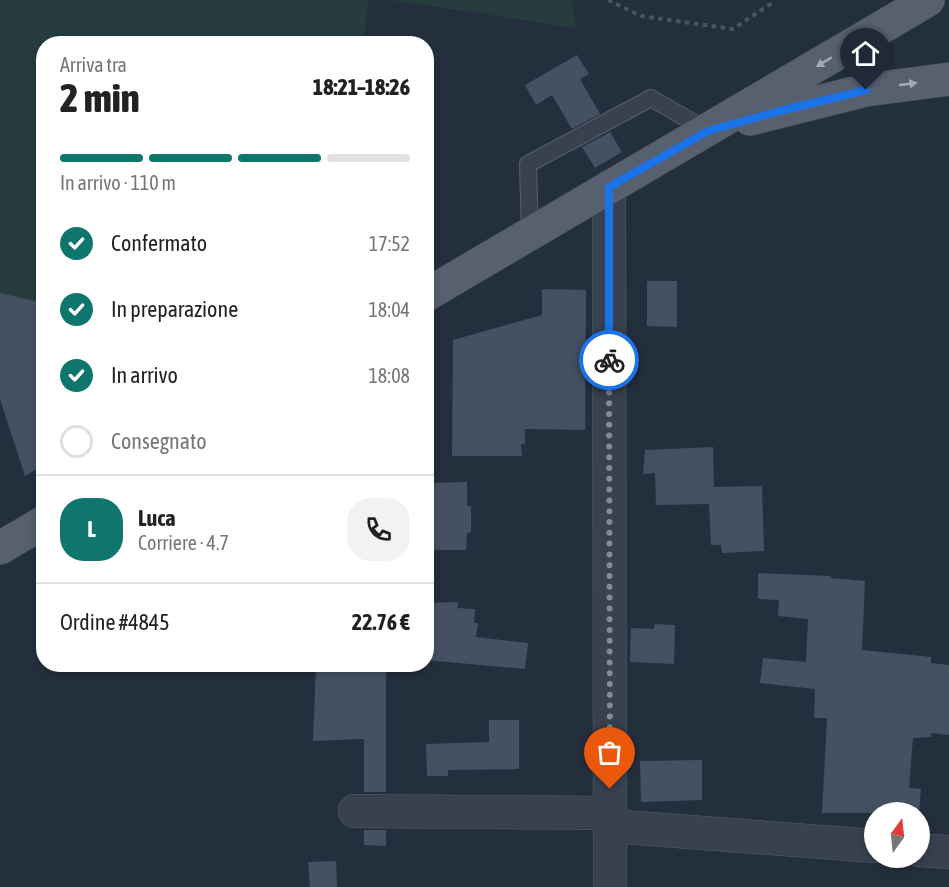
<!DOCTYPE html>
<html lang="it">
<head>
<meta charset="utf-8">
<style>
  :root { --surface:#fff; --page:#f2f2f2; --text:#222; --muted:#767676; --line:#e0e0e0; --accent:#0f766e }
  body { margin:0; font-family:"Asap Condensed",sans-serif; background:var(--page); color:var(--text); height:100vh; display:flex; flex-direction:column; font-size:22px; white-space:nowrap }
  * { box-sizing:border-box; margin:0 }
  p { font-size:20px; color:var(--muted) }
  .icon { flex:none; width:33px; height:33px; fill:none; stroke:currentColor; stroke-width:2; stroke-linecap:round; stroke-linejoin:round }
  .map { position:relative; flex:1; overflow:hidden }
  .drawer { position:absolute; left:36px; top:36px; width:398px; height:636px; display:flex; flex-direction:column; background:var(--surface); border-radius:24px; box-shadow:0 3px 9px #0003 }
  .drawer>* { flex:none }
  .needle { width:39px; rotate:15deg }
  .tools { position:absolute; left:864px; top:802px; display:grid; gap:12px }
  .tools a { display:grid; place-items:center; width:66px; height:66px; border-radius:50%; background:var(--surface); box-shadow:0 3px 9px #0003; font-size:30px }
  .pin { position:absolute; display:grid; place-items:center; width:51px; height:51px; color:#fff; margin:-62px -26px; border-radius:50% 50% 50% 0; rotate:-45deg; box-shadow:0 0 6px #0007 }
  .pin .icon { rotate:45deg }
  .courier { position:absolute; display:grid; place-items:center; width:60px; height:60px; margin:-30px; border:4px solid #1a73e8; border-radius:50%; background:#fff; color:#222; box-shadow:0 2px 8px #0007 }
  .headline em { font-style:normal; font-weight:800 }
  .headline div { display:flex; flex-direction:column-reverse }
  .headline { display:flex; align-items:center; justify-content:space-between; height:102px; padding:0 24px }
  h1 { font-size:39px; font-weight:800; line-height:45px }
  .bar { display:grid; grid-template-columns:repeat(4,1fr); gap:9px 6px; align-content:center; height:72px; padding:0 24px }
  .bar i { height:8px; border-radius:4px; background:var(--line) }
  .bar .active { background:var(--accent) }
  .bar p { grid-column:span 4 }
  .line { display:flex; align-items:center; gap:15px; padding:0 24px; border-top:2px solid var(--line) }
  .line div { flex:1 }
  .round { display:grid; place-items:center; flex:none; width:63px; height:63px; border-radius:24px; background:var(--page) }
  ol { padding:0 24px; list-style:none }
  li { display:flex; align-items:center; gap:18px; height:66px }
  li p { margin-inline-start:auto }
  li .icon { padding:6px; border-radius:50%; background:var(--accent); color:#fff; stroke-width:4 }
  li:last-child { color:var(--muted) }
  li i { width:33px; height:33px; border:3px solid var(--line); border-radius:50% }
  .map>svg:first-child { display:block }
  .green { fill:#263c3f }
  .building { fill:#455162 }
  .lines { fill:none; stroke-linecap:round; stroke-linejoin:round }
  .service-casing { stroke:#565f6c; stroke-width:18 }
  .minor-casing { stroke:#565f6c; stroke-width:34 }
  .primary-casing { stroke:#414a57; stroke-width:34 }
  .path { stroke:#44595c; stroke-width:4; stroke-dasharray:4.5 4.5; stroke-linecap:butt }
  .service { stroke:#38414e; stroke-width:16 }
  .minor { stroke:#38414e; stroke-width:33 }
  .primary { stroke:#56606e; stroke-width:33 }
  .oneway { fill:#a1aab7 }
  .done { stroke:#828b98; stroke-width:6; stroke-dasharray:0 10.8 }
  .route { stroke:#1a73e8; stroke-width:8 }
</style>
</head>
<body>
<div class="map">
<svg width="949" height="887" viewBox="0 0 949 887">
  <rect width="100%" height="100%" fill="#242f3e"/>
  <g class="green">
    <polygon points="0,0 369,0 363,43 44,44 43,303 0,293"/>
    <polygon points="390,0 572,0 576,28"/>
  </g>
  <g class="building">
    <polygon points="577,55 589,74 580,79 600,114 572,129 552,95 536,105 525,85"/>
    <polygon points="610,132 622,152 595,168 582,147"/>
    <polygon points="647,281 677,281 677,327 647,326"/>
    <polygon points="542,289 586,290 585,430 525,429 525,444 521,444 522,456 452,456 453,340 542,315"/>
    <polygon points="0,293 44,303 44,465 25,476 0,399"/>
    <polygon points="713,447 714,487 762,486 764,551 722,553 721,545 711,545 709,504 656,505 655,473 643,474 645,450"/>
    <polygon points="467,482 467,506 471,506 471,532 467,533 466,550 426,550 426,483"/>
    <polygon points="758,573 831,576 830,578 865,581 862,650 931,657 931,663 949,665 949,735 931,733 931,737 913,738 909,788 921,789 919,813 822,813 827,718 814,718 815,689 760,683 763,658 806,662 808,619 778,616 779,600 758,599"/>
    <polygon points="458,602 457,608 475,609 474,623 478,623 476,637 528,643 525,669 426,660 426,603"/>
    <polygon points="655,624 675,625 674,664 630,662 631,628 654,629"/>
    <polygon points="316,664 386,664 386,792 364,792 364,739 313,741"/>
    <polygon points="489,720 519,720 519,769 448,770 448,776 427,776 426,744 489,742"/>
    <polygon points="702,760 702,800 641,802 640,761"/>
    <polygon points="364,830 386,830 386,846 364,845"/>
    <polygon points="336,861 337,887 310,887 308,862"/>
  </g>
  <g class="lines">
    <g class="service-casing">
      <polyline id="service" points="530,234 528,164 651,98 708,131"/>
    </g>
    <g class="minor-casing">
      <g id="minor">
        <polyline points="609,187 610,887"/>
        <polyline points="355,811 610,813"/>
        <polyline points="610,826 874,846"/>
        <polyline points="920,850 949,852"/>
      </g>
    </g>
    <g class="primary-casing">
      <g id="primary">
        <polyline points="750,119 866,90 949,79"/>
        <polyline points="426,295 928,0"/>
        <polyline points="0,548 44,522"/>
      </g>
    </g>
    <polyline class="path" points="608,0 641,16 733,29 772,3"/>
    <use href="#service" class="service"/>
    <use href="#minor" class="minor"/>
    <use href="#primary" class="primary"/>
  </g>
  <defs><path id="oneway-solid" d="M-6-.8H1V-3.2L6.5 0L1 3.2V.8H-6Z" transform="scale(1.5)"/></defs>
  <g class="oneway">
    <use href="#oneway-solid" transform="translate(824 62) rotate(149)"/>
    <use href="#oneway-solid" transform="translate(908 84) rotate(-8)"/>
  </g>
  <g class="lines">
    <polyline class="done" points="609,360 610,789"/>
    <polyline class="route" points="609,360 609,187 708,131 776,112 866,90"/>
  </g>
</svg>
<div class="tools">
<a><svg class="needle" viewBox="-14 -14 28 28"><path d="M0-13l5 13h-10z" fill="#e53935"/><path d="M0 13l5-13h-10z" fill="#767676"/></svg></a>
</div>
<div class="pin" style="left:610px;top:789px;background:#ea580c"><svg class="icon" aria-label="bag" viewBox="0 0 24 24"><path d="M5 8h14l-1 12H6zM9 8a3 3 0 0 1 6 0"/></svg></div>
<div class="pin" style="left:866px;top:90px;background:#1f2937"><svg class="icon" aria-label="home" viewBox="0 0 24 24"><path d="M3 11l9-7 9 7M6 9v11h12V9"/></svg></div>
<div class="courier" style="left:609px;top:360px"><svg class="icon" aria-label="bike" viewBox="0 0 24 24"><circle cx="6" cy="16" r="4"/><circle cx="18" cy="16" r="4"/><path d="M6 16l4-8h5l3 8M10 8l3 8H6M13 5h3"/></svg></div>
<section class="drawer">
<div class="headline"><div><h1>2 min</h1><p>Arriva tra</p></div><em>18:21–18:26</em></div>
<div class="bar"><i class="active"></i><i class="active"></i><i class="active"></i><i></i><p>In arrivo · 110 m</p></div>
<ol>
<li><svg class="icon" aria-label="check" viewBox="0 0 24 24"><path d="M5 12l5 5 9-10"/></svg>Confermato<p>17:52</p></li>
<li><svg class="icon" aria-label="check" viewBox="0 0 24 24"><path d="M5 12l5 5 9-10"/></svg>In preparazione<p>18:04</p></li>
<li><svg class="icon" aria-label="check" viewBox="0 0 24 24"><path d="M5 12l5 5 9-10"/></svg>In arrivo<p>18:08</p></li>
<li><i></i>Consegnato</li>
</ol>
<div class="line" style="height:108px"><b class="round" style="background:var(--accent);color:#fff">L</b><div><b>Luca</b><p>Corriere · 4.7</p></div><a class="round"><svg class="icon" aria-label="phone" viewBox="0 0 24 24"><path d="M5 4h4l2 5-3 2q2 4 5 5l2-3 5 2v4C11 20 4 13 5 4z"/></svg></a></div>
<div class="line" style="height:78px"><div>Ordine #4845</div><b>22.76 €</b></div>
</section>
</div>
</body>
</html>
